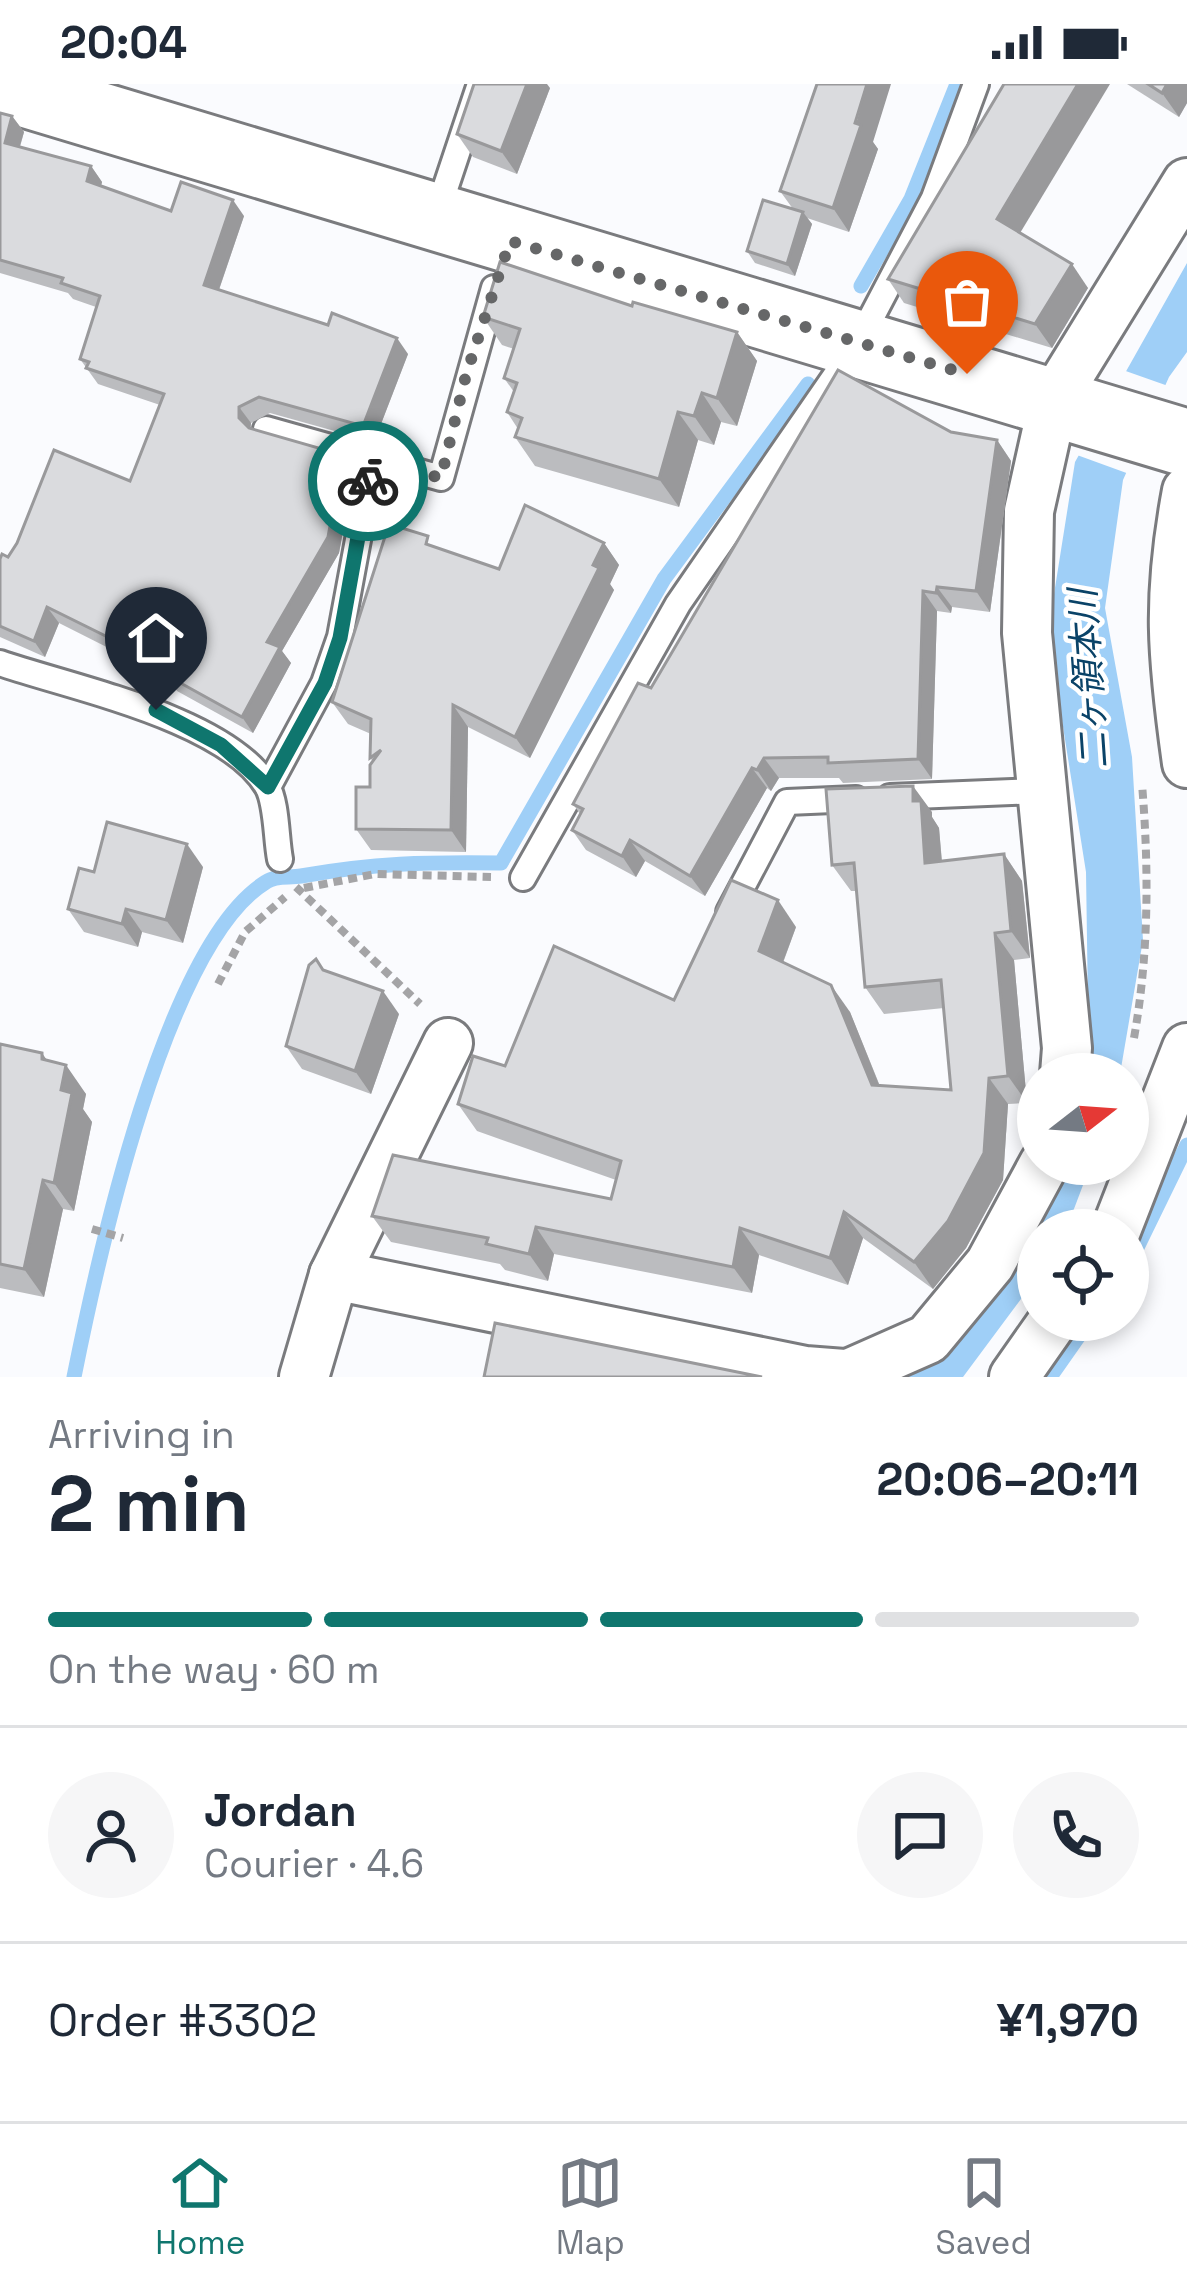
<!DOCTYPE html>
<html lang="en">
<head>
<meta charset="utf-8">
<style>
  :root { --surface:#fff; --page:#f6f6f7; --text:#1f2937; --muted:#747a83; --line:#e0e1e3; --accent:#0f766e }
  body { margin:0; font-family:"Space Grotesk","Noto Sans JP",sans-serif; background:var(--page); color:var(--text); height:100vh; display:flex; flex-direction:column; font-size:45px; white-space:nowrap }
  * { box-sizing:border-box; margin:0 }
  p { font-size:39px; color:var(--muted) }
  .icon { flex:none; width:66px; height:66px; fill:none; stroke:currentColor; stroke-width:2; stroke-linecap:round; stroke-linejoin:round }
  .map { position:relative; height:1293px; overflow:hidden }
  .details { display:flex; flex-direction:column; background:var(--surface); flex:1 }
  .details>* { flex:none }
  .needle { width:78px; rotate:73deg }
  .tools { position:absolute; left:1017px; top:969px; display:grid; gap:24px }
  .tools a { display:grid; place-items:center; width:132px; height:132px; border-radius:50%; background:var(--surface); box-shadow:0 6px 18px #0003; font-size:60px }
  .pin { position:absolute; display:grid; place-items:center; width:102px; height:102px; color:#fff; margin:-123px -51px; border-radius:50% 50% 50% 0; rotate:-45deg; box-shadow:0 0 12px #0007 }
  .pin .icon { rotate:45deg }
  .courier { position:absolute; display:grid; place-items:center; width:120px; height:120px; margin:-60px; border:9px solid #0f766e; border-radius:50%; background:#fff; color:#222; box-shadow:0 3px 15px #0007 }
  .head em { font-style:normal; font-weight:600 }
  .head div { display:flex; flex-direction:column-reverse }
  .head { display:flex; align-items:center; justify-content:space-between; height:204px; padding:0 48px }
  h1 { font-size:78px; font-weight:600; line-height:90px }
  .bar { display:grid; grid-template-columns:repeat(4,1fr); gap:18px 12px; align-content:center; height:144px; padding:0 48px }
  .bar i { height:15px; border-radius:9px; background:var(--line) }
  .bar .current { background:var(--accent) }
  .bar p { grid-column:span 4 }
  .line { display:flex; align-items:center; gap:30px; padding:0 48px; border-top:3px solid var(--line) }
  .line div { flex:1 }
  .round { display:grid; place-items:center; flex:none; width:126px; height:126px; border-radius:63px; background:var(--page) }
  .status { display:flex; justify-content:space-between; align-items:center; height:84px; padding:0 60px; background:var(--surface); direction:ltr }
  .status svg { height:33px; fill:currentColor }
  .menu { display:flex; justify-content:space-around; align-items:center; height:168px; border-top:3px solid var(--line); background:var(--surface); font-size:33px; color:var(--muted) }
  .menu a { display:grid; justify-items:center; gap:6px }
  .menu .current { color:var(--accent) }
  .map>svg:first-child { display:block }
  .water { fill:#9fcff7 }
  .pier { fill:#fafbfe }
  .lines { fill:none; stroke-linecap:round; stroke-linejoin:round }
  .stream { stroke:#9fcff7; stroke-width:15 }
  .lane-casing { stroke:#7a7b7e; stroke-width:30 }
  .street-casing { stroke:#7a7b7e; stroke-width:54 }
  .secondary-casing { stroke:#7a7b7e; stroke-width:72 }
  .path { stroke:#a4a4a6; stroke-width:8; stroke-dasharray:9 6; stroke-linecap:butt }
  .lane { stroke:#fff; stroke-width:24 }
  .street { stroke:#fff; stroke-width:48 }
  .secondary { stroke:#fff; stroke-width:66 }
  .wall { fill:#bbbcbf }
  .shaded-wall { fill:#99999b }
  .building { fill:#dadbde; stroke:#99999b; stroke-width:3 }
  .done { stroke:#666768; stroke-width:12; stroke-dasharray:0 21.6 }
  .route { stroke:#0f766e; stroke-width:15 }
  .labels { text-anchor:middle; stroke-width:9; stroke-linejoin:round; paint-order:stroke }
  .water-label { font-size:36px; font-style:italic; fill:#0a4368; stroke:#fff }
</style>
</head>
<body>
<div class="status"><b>20:04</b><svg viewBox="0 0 49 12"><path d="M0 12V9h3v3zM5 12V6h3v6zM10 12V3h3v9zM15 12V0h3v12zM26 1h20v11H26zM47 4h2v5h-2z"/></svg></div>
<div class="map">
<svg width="1187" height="1293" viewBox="0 0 1187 1293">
  <rect width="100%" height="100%" fill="#fafbfe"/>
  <g class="water">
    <polygon points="1187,179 1187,268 1169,293 1123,396 1105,524 1132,673 1143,856 1120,990 1089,990 1086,788 1048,548 1075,378"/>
    <path d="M1065,1080H1091L1066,1146H1038V1192L963,1293H906C967,1241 1042,1159 1065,1080Z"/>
  </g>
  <polygon class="pier" points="1120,285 1171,303 1132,391 1077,371"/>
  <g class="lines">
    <g class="stream">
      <polyline points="861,202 911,115 957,0"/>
      <polyline points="1128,1182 1187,1061"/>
      <path d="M74,1293C97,1178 165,860 266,798C275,791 289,794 301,792C374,779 426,778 501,779L664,495L808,300"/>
      <polyline points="1050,1293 1090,1236"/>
    </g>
    <g class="lane-casing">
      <g id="lane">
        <polyline points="437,129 480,0"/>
        <polyline points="266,345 373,375"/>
        <path d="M0,579C72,604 225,634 267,702C277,719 276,755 280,775"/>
        <polyline points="268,703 324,599 340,553 373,375 441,394 494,204"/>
        <polyline points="890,713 1038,707"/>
        <polyline points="523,794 678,520 858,259 934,114 976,0"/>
        <polyline points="729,828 787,718 856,715"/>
      </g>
    </g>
    <g class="street-casing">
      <g id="street">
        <path d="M1187,407C1167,514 1172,572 1187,679"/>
        <polyline points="1065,990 1067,964 1027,549 1029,427 1054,315 1187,99"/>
        <polyline points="1116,1146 1187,964"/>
        <polyline points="334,1191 805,1287 844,1290"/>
        <polyline points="304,1293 334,1191 448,959"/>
        <polyline points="842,1293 928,1255 990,1180 1044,1080"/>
        <polyline points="1014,1293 1054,1236"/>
      </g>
    </g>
    <g class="secondary-casing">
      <polyline id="secondary" points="0,2 1187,359"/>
    </g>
    <g class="path">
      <polyline points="296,803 420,920"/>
      <polyline points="304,804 375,790 491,793"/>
      <polyline points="218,900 245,848 285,813"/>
      <path d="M1134,954C1149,870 1149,785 1142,700"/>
      <polyline points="92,1145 123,1154"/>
    </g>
    <use href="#lane" class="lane"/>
    <use href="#street" class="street"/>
    <use href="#secondary" class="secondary"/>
  </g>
  <g class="wall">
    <polygon points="1127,0 1187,0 1187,19 1179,33"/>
    <polygon points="550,4 517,90 473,73 457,50"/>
    <polygon points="0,29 12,32 24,48 20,63 91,82 102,98 101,102 171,127 244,132 219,206 408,270 374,358 270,329 251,339 250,345 354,387 339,469 282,567 291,579 253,649 177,607 168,594 59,539 45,573 0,553 0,475 8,473 130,397 160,321 98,300 80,275 96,223 73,215 68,209 0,189"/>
    <polygon points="873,58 878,65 849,148 807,134 812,140 795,192 755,179 747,167 793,125 780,107"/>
    <polygon points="1020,149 1088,204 1052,264 904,219 888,195"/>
    <polygon points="632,222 737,248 757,277 737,342 721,338 714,361 698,356 679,423 535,382 515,353 518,345 507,328 514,308 504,294 514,265 502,261 483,233"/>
    <polygon points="951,348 997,356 1011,377 990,528 952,523 951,529 937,527 932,695 843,699 839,694 779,694 771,707 767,704 705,812 645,777 636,793 586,766 572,746 580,730 573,720 651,604"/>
    <polygon points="604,459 619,481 610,500 614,506 530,674 468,643 466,768 371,766 356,745 370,703 373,677 370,674 371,650 348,640 332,618 435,464 499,485"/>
    <polygon points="932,728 932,733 939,744 942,777 1004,770 1022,797 1030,874 1014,876 1027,1019 1008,1020 1003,1096 966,1164 933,1205 863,1154 848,1201 759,1171 752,1209 554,1170 548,1197 505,1186 500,1180 391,1158 372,1132 611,1115 616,1096 477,1047 458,1020 505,982 674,916 796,843 783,879 850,928 880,1002 951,1006 944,924 884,930 865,903 857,807 851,807 832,781"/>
    <polygon points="203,783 183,859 142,848 138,863 84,848 68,825 94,788"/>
    <polygon points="399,930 371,1010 302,985 286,962"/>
    <polygon points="0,960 47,977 86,1010 83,1025 92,1038 74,1127 63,1125 44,1213 0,1204"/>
  </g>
  <g class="shaded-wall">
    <polygon points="527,0 547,0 550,4 517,90 501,67"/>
    <polygon points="867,0 891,0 873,58 878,65 849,148 833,124"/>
    <polygon points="1078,0 1110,0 1014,159 997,135"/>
    <polygon points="1167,0 1187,0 1187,19 1179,33 1162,9"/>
    <polygon points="12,32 24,48 16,75 5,59"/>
    <polygon points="91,82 102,98 98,113 87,97"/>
    <polygon points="233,116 244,132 215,217 204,201"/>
    <polygon points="803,128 812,140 795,192 787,180"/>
    <polygon points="1072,180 1088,204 1052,264 1035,240"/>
    <polygon points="737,248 757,277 737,342 717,314"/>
    <polygon points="397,254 408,270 374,358 363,342"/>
    <polygon points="702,309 721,338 714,361 694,332"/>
    <polygon points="239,323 251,339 250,350 239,334"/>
    <polygon points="678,328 698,356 679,423 659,395"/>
    <polygon points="997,356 1011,377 990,528 976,507"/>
    <polygon points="343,371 354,387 339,469 282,567 291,579 253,649 242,633 267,558"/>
    <polygon points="604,459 619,481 610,500 614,506 530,674 515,653"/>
    <polygon points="937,503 952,523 951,529 936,509"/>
    <polygon points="923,507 937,527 932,695 918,675"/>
    <polygon points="47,523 59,539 45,573 34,557"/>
    <polygon points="453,621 468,643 466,768 451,746"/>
    <polygon points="764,674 779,694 771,707 757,686"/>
    <polygon points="752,684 767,704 705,812 690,792"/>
    <polygon points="913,702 932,728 932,733 939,744 944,805 925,779 913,717"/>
    <polygon points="630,756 645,777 636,793 622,772"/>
    <polygon points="187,760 203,783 183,859 166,836"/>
    <polygon points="1004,770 1022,797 1030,874 1011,847"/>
    <polygon points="778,816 796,843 777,894 759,867"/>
    <polygon points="126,825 142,848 138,863 122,840"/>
    <polygon points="995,849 1014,876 1027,1019 1008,992"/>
    <polygon points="831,901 850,928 890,1028 872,1001"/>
    <polygon points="383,907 399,930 371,1010 355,987"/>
    <polygon points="42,969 62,998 66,981 86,1010 83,1025 92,1038 74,1127 54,1099"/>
    <polygon points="989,994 1008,1020 1003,1096 966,1164 933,1205 914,1178"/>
    <polygon points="43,1096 63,1125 44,1213 24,1185"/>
    <polygon points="844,1128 863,1154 848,1201 830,1174"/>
    <polygon points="536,1143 554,1170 548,1197 529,1170"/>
    <polygon points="740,1144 759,1171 752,1209 733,1183"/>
  </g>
  <g class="building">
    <polygon points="474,0 527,0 501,67 457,50"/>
    <polygon points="817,0 867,0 855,39 861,41 833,124 780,107"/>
    <polygon points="1004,0 1078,0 997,135 1072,180 1035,240 888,195"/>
    <polygon points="1148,0 1167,0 1162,9"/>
    <polygon points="0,29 12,32 5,59 91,82 87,97 171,127 181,98 233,116 204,201 328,241 332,229 397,254 363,342 259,313 239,323 239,334 249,344 343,371 328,453 267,558 280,563 242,633 166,591 170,584 47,523 34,557 0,542 0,475 2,470 8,473 17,459 54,366 130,397 164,310 86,284 89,278 80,275 100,212 61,199 63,194 0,176"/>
    <polygon points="763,116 803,128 787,180 747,167"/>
    <polygon points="500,178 632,222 633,218 737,248 717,314 702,309 694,332 678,328 659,395 515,353 522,334 507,328 517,299 504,294 520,245 483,233"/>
    <polygon points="838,286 951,348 997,356 976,507 937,503 936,509 923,507 918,675 828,679 828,673 764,674 757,686 752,684 690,792 630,756 622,772 572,746 583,725 573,720 638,599 651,604"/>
    <polygon points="525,421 604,459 593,481 599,484 515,653 453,621 451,746 356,745 356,703 370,703 370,681 381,666 370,674 371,635 332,618 389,440 428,452 426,460 499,485"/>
    <polygon points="913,702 913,717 921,717 925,779 1004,770 1011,847 995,849 1008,992 989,994 984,1069 948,1137 914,1178 844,1128 830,1174 740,1144 733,1183 536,1143 529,1170 486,1160 488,1154 372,1132 393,1071 611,1115 621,1077 458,1020 473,972 505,982 554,862 674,916 731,796 778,816 759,867 831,901 872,1001 951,1006 941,896 865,903 854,779 832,781 826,705"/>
    <polygon points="107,738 187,760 166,836 126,825 122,840 68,825 79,784 94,788"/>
    <polygon points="316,875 323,886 383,907 355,987 286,962 309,881"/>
    <polygon points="0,960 42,969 42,975 66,981 61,1006 72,1009 54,1099 43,1096 24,1185 0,1180"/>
    <polygon points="495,1239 762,1293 484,1293"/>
  </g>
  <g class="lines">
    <polyline class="done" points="368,397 373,375 441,394 466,291 510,157 967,290"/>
    <polyline class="route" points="156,626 221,661 268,703 325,599 340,554 368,397"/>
  </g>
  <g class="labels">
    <g class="water-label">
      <text transform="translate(1088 595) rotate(-94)" y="13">二ヶ領本川</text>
    </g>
  </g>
</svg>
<div class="tools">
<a><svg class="needle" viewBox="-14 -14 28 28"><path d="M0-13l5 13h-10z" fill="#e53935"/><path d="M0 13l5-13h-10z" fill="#747a83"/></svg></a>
<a><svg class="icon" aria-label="locate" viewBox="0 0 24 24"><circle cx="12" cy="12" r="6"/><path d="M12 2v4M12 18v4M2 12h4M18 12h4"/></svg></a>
</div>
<div class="pin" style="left:967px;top:290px;background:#ea580c"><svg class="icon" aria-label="bag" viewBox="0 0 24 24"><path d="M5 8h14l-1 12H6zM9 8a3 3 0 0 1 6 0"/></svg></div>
<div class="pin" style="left:156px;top:626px;background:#1f2937"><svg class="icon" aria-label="home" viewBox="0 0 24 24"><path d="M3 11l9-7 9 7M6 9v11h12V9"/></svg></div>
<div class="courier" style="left:368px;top:397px"><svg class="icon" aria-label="bike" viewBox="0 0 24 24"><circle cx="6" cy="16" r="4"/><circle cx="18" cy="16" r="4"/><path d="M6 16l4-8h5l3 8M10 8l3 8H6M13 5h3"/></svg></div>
</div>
<section class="details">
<div class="head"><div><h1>2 min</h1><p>Arriving in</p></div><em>20:06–20:11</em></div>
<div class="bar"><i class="current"></i><i class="current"></i><i class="current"></i><i></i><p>On the way · 60 m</p></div>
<div class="line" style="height:216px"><a class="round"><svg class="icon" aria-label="person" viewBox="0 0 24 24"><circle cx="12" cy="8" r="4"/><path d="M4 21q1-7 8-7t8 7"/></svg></a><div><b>Jordan</b><p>Courier · 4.6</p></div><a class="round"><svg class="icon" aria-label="chat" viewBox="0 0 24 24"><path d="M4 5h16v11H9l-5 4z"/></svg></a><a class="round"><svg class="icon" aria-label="phone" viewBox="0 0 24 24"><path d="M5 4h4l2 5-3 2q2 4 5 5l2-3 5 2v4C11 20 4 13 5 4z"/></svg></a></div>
<div class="line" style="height:156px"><div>Order #3302</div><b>¥1,970</b></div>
</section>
<nav class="menu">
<a class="current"><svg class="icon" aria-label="home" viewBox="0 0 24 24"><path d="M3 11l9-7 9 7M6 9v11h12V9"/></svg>Home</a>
<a><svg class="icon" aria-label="map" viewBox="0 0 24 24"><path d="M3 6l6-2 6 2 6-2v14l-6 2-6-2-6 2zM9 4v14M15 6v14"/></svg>Map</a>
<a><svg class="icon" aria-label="saved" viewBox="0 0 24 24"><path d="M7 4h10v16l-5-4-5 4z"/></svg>Saved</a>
</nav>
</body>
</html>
